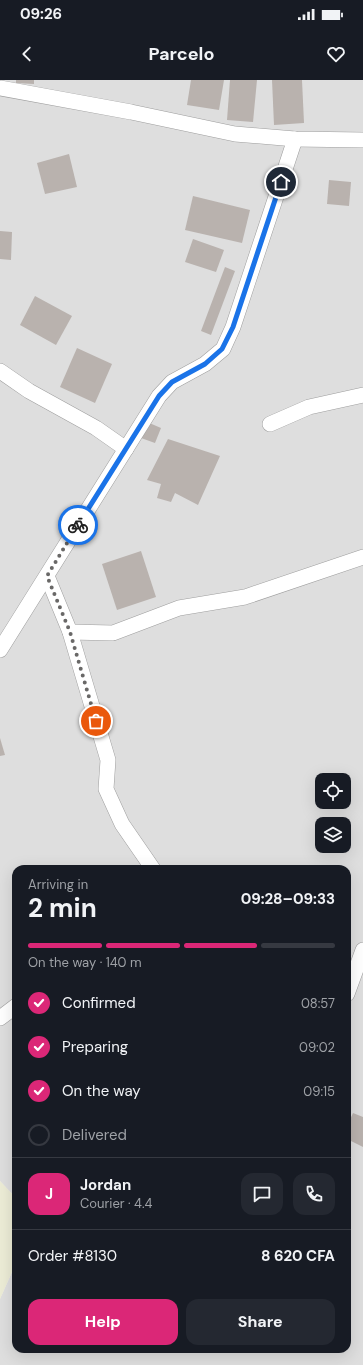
<!DOCTYPE html>
<html lang="en">
<head>
<meta charset="utf-8">
<style>
  :root { --surface:#171b24; --page:#242831; --text:#f1f3f6; --muted:#9ea1a6; --line:#363941; --accent:#db2777 }
  body { margin:0; font-family:"DM Sans",sans-serif; background:var(--page); color:var(--text); height:100vh; display:flex; flex-direction:column; font-size:15px; white-space:nowrap }
  * { box-sizing:border-box; margin:0 }
  p { font-size:13px; color:var(--muted) }
  .icon { flex:none; width:22px; height:22px; fill:none; stroke:currentColor; stroke-width:2; stroke-linecap:round; stroke-linejoin:round }
  .map { position:relative; flex:1; overflow:hidden }
  .details { position:absolute; left:12px; top:785px; width:339px; height:488px; display:flex; flex-direction:column; background:var(--surface); border-radius:12px; box-shadow:0 4px 16px #0002 }
  .details>* { flex:none }
  .buttons { position:absolute; left:315px; top:693px; display:grid; gap:8px }
  .buttons a { display:grid; place-items:center; width:36px; height:36px; border-radius:8px; background:var(--surface); box-shadow:0 4px 16px #0002; font-size:20px }
  .pin { position:absolute; display:grid; place-items:center; width:34px; height:34px; color:#fff; margin:-17px; border:2px solid #fff; border-radius:50%; box-shadow:0 1px 4px #0007 }
  .courier { position:absolute; display:grid; place-items:center; width:40px; height:40px; margin:-20px; border:3px solid #1a73e8; border-radius:50%; background:#fff; color:#222; box-shadow:0 1px 5px #0007 }
  .head em { font-style:normal; font-weight:700 }
  .head div { display:flex; flex-direction:column-reverse }
  .head { display:flex; align-items:center; justify-content:space-between; height:68px; padding:0 16px }
  h1 { font-size:26px; font-weight:700; line-height:30px }
  .bar { display:grid; grid-template-columns:repeat(4,1fr); gap:6px 4px; align-content:center; height:48px; padding:0 16px }
  .bar i { height:5px; border-radius:3px; background:var(--line) }
  .bar .selected { background:var(--accent) }
  .bar p { grid-column:span 4 }
  .line { display:flex; align-items:center; gap:10px; padding:0 16px; border-top:1px solid var(--line) }
  .line div { flex:1 }
  .round { display:grid; place-items:center; flex:none; width:42px; height:42px; border-radius:12px; background:var(--page) }
  ol { padding:0 16px; list-style:none }
  li { display:flex; align-items:center; gap:12px; height:44px }
  li p { margin-inline-start:auto }
  li .icon { padding:4px; border-radius:50%; background:var(--accent); color:#fff; stroke-width:4 }
  li:last-child { color:var(--muted) }
  li i { width:22px; height:22px; border:2px solid var(--line); border-radius:50% }
  .button { display:flex; gap:8px; margin-top:auto; padding:8px 16px }
  .button a { flex:1; height:46px; border-radius:12px; background:var(--accent); color:#fff; font-size:16px; font-weight:700; line-height:46px; text-align:center }
  .button a+a { background:var(--page); color:var(--text) }
  .status { display:flex; justify-content:space-between; align-items:center; height:28px; padding:0 20px; background:var(--surface); direction:ltr }
  .status svg { height:11px; fill:currentColor }
  header { display:flex; justify-content:space-between; align-items:center; height:52px; padding:0 16px; background:var(--surface); font-size:18px; font-weight:700 }
  .map>svg:first-child { display:block }
  .residential { fill:#dedede; fill-rule:evenodd }
  .farmland { fill:#ececd6 }
  .building { fill:#b9b2ae }
  .lines { fill:none; stroke-linecap:round; stroke-linejoin:round }
  .street-casing { stroke:#9e9e9e; stroke-width:16 }
  .street { stroke:#fff; stroke-width:15 }
  .done { stroke:#696867; stroke-width:4; stroke-dasharray:0 7.2 }
  .route { stroke:#1a73e8; stroke-width:5 }
</style>
</head>
<body>
<div class="status"><b>09:26</b><svg viewBox="0 0 49 12"><path d="M0 12V9h3v3zM5 12V6h3v6zM10 12V3h3v9zM15 12V0h3v12zM26 1h20v11H26zM47 4h2v5h-2z"/></svg></div>
<header><svg class="icon" aria-label="back" viewBox="0 0 24 24"><path d="M15 5l-7 7 7 7"/></svg>Parcelo<svg class="icon" aria-label="heart" viewBox="0 0 24 24"><path d="M12 20l-8-8c-3-5 5-10 8-4 3-6 11-1 8 4z"/></svg></header>
<div class="map">
<svg width="363" height="1285" viewBox="0 0 363 1285">
  <rect width="100%" height="100%" fill="#f0ede8"/>
  <path class="residential" d="M0,0H363V1285H0V1219L16,1183V1269H347V789H16V1118L0,1101ZM322,700H344V722H322ZM322,744H344V766H322Z"/>
  <polygon class="farmland" points="0,1101 16,1118 16,1183 0,1219"/>
  <g class="building">
    <polygon points="16,0 34,0 34,4 16,3"/>
    <polygon points="191,0 224,0 219,30 187,25"/>
    <polygon points="230,0 257,0 253,42 227,40"/>
    <polygon points="272,0 302,0 304,43 274,45"/>
    <polygon points="69,74 77,107 45,114 37,83"/>
    <polygon points="329,100 351,102 349,126 327,124"/>
    <polygon points="193,116 250,130 242,163 185,150"/>
    <polygon points="0,151 12,152 11,180 0,179"/>
    <polygon points="193,159 224,170 216,192 185,182"/>
    <polygon points="225,187 235,191 211,255 201,251"/>
    <polygon points="35,216 72,236 56,265 20,245"/>
    <polygon points="77,268 112,284 95,323 60,307"/>
    <polygon points="147,342 161,348 155,363 141,358"/>
    <polygon points="168,359 220,376 198,425 175,413 171,422 157,418 161,404 147,400"/>
    <polygon points="141,471 156,517 117,530 102,484"/>
    <polygon points="0,658 5,675 0,676"/>
    <polygon points="353,1033 363,1037 363,1067 347,1059 347,1046"/>
  </g>
  <g class="lines">
    <g class="street-casing">
      <g id="street">
        <polyline points="0,8 131,32 235,54 295,59 363,60"/>
        <polyline points="0,291 29,311 96,348 126,369"/>
        <polyline points="270,344 309,327 363,315"/>
        <polyline points="47,496 70,552 108,680 106,709 122,744 153,789"/>
        <polyline points="70,552 113,553 179,528 245,517 363,477"/>
        <polyline points="0,570 159,316 172,302 205,284 223,269 233,247 295,59"/>
        <polyline points="347,914 363,870"/>
        <polyline points="0,938 16,926"/>
      </g>
    </g>
    <use href="#street" class="street"/>
  </g>
  <g class="lines">
    <polyline class="done" points="78,445 47,496 70,552 96,641"/>
    <polyline class="route" points="78,445 159,316 172,302 205,284 222,269 233,247 281,102"/>
  </g>
</svg>
<div class="buttons">
<a><svg class="icon" aria-label="locate" viewBox="0 0 24 24"><circle cx="12" cy="12" r="6"/><path d="M12 2v4M12 18v4M2 12h4M18 12h4"/></svg></a>
<a><svg class="icon" aria-label="layers" viewBox="0 0 24 24"><path d="M12 4l9 5-9 5-9-5zM3 14l9 5 9-5"/></svg></a>
</div>
<div class="pin" style="left:96px;top:641px;background:#ea580c"><svg class="icon" aria-label="bag" viewBox="0 0 24 24"><path d="M5 8h14l-1 12H6zM9 8a3 3 0 0 1 6 0"/></svg></div>
<div class="pin" style="left:281px;top:102px;background:#1f2937"><svg class="icon" aria-label="home" viewBox="0 0 24 24"><path d="M3 11l9-7 9 7M6 9v11h12V9"/></svg></div>
<div class="courier" style="left:78px;top:445px"><svg class="icon" aria-label="bike" viewBox="0 0 24 24"><circle cx="6" cy="16" r="4"/><circle cx="18" cy="16" r="4"/><path d="M6 16l4-8h5l3 8M10 8l3 8H6M13 5h3"/></svg></div>
<section class="details">
<div class="head"><div><h1>2 min</h1><p>Arriving in</p></div><em>09:28–09:33</em></div>
<div class="bar"><i class="selected"></i><i class="selected"></i><i class="selected"></i><i></i><p>On the way · 140 m</p></div>
<ol>
<li><svg class="icon" aria-label="check" viewBox="0 0 24 24"><path d="M5 12l5 5 9-10"/></svg>Confirmed<p>08:57</p></li>
<li><svg class="icon" aria-label="check" viewBox="0 0 24 24"><path d="M5 12l5 5 9-10"/></svg>Preparing<p>09:02</p></li>
<li><svg class="icon" aria-label="check" viewBox="0 0 24 24"><path d="M5 12l5 5 9-10"/></svg>On the way<p>09:15</p></li>
<li><i></i>Delivered</li>
</ol>
<div class="line" style="height:72px"><b class="round" style="background:var(--accent);color:#fff">J</b><div><b>Jordan</b><p>Courier · 4.4</p></div><a class="round"><svg class="icon" aria-label="chat" viewBox="0 0 24 24"><path d="M4 5h16v11H9l-5 4z"/></svg></a><a class="round"><svg class="icon" aria-label="phone" viewBox="0 0 24 24"><path d="M5 4h4l2 5-3 2q2 4 5 5l2-3 5 2v4C11 20 4 13 5 4z"/></svg></a></div>
<div class="line" style="height:52px"><div>Order #8130</div><b>8 620 CFA</b></div>
<div class="button"><a>Help</a><a>Share</a></div>
</section>
</div>
</body>
</html>
